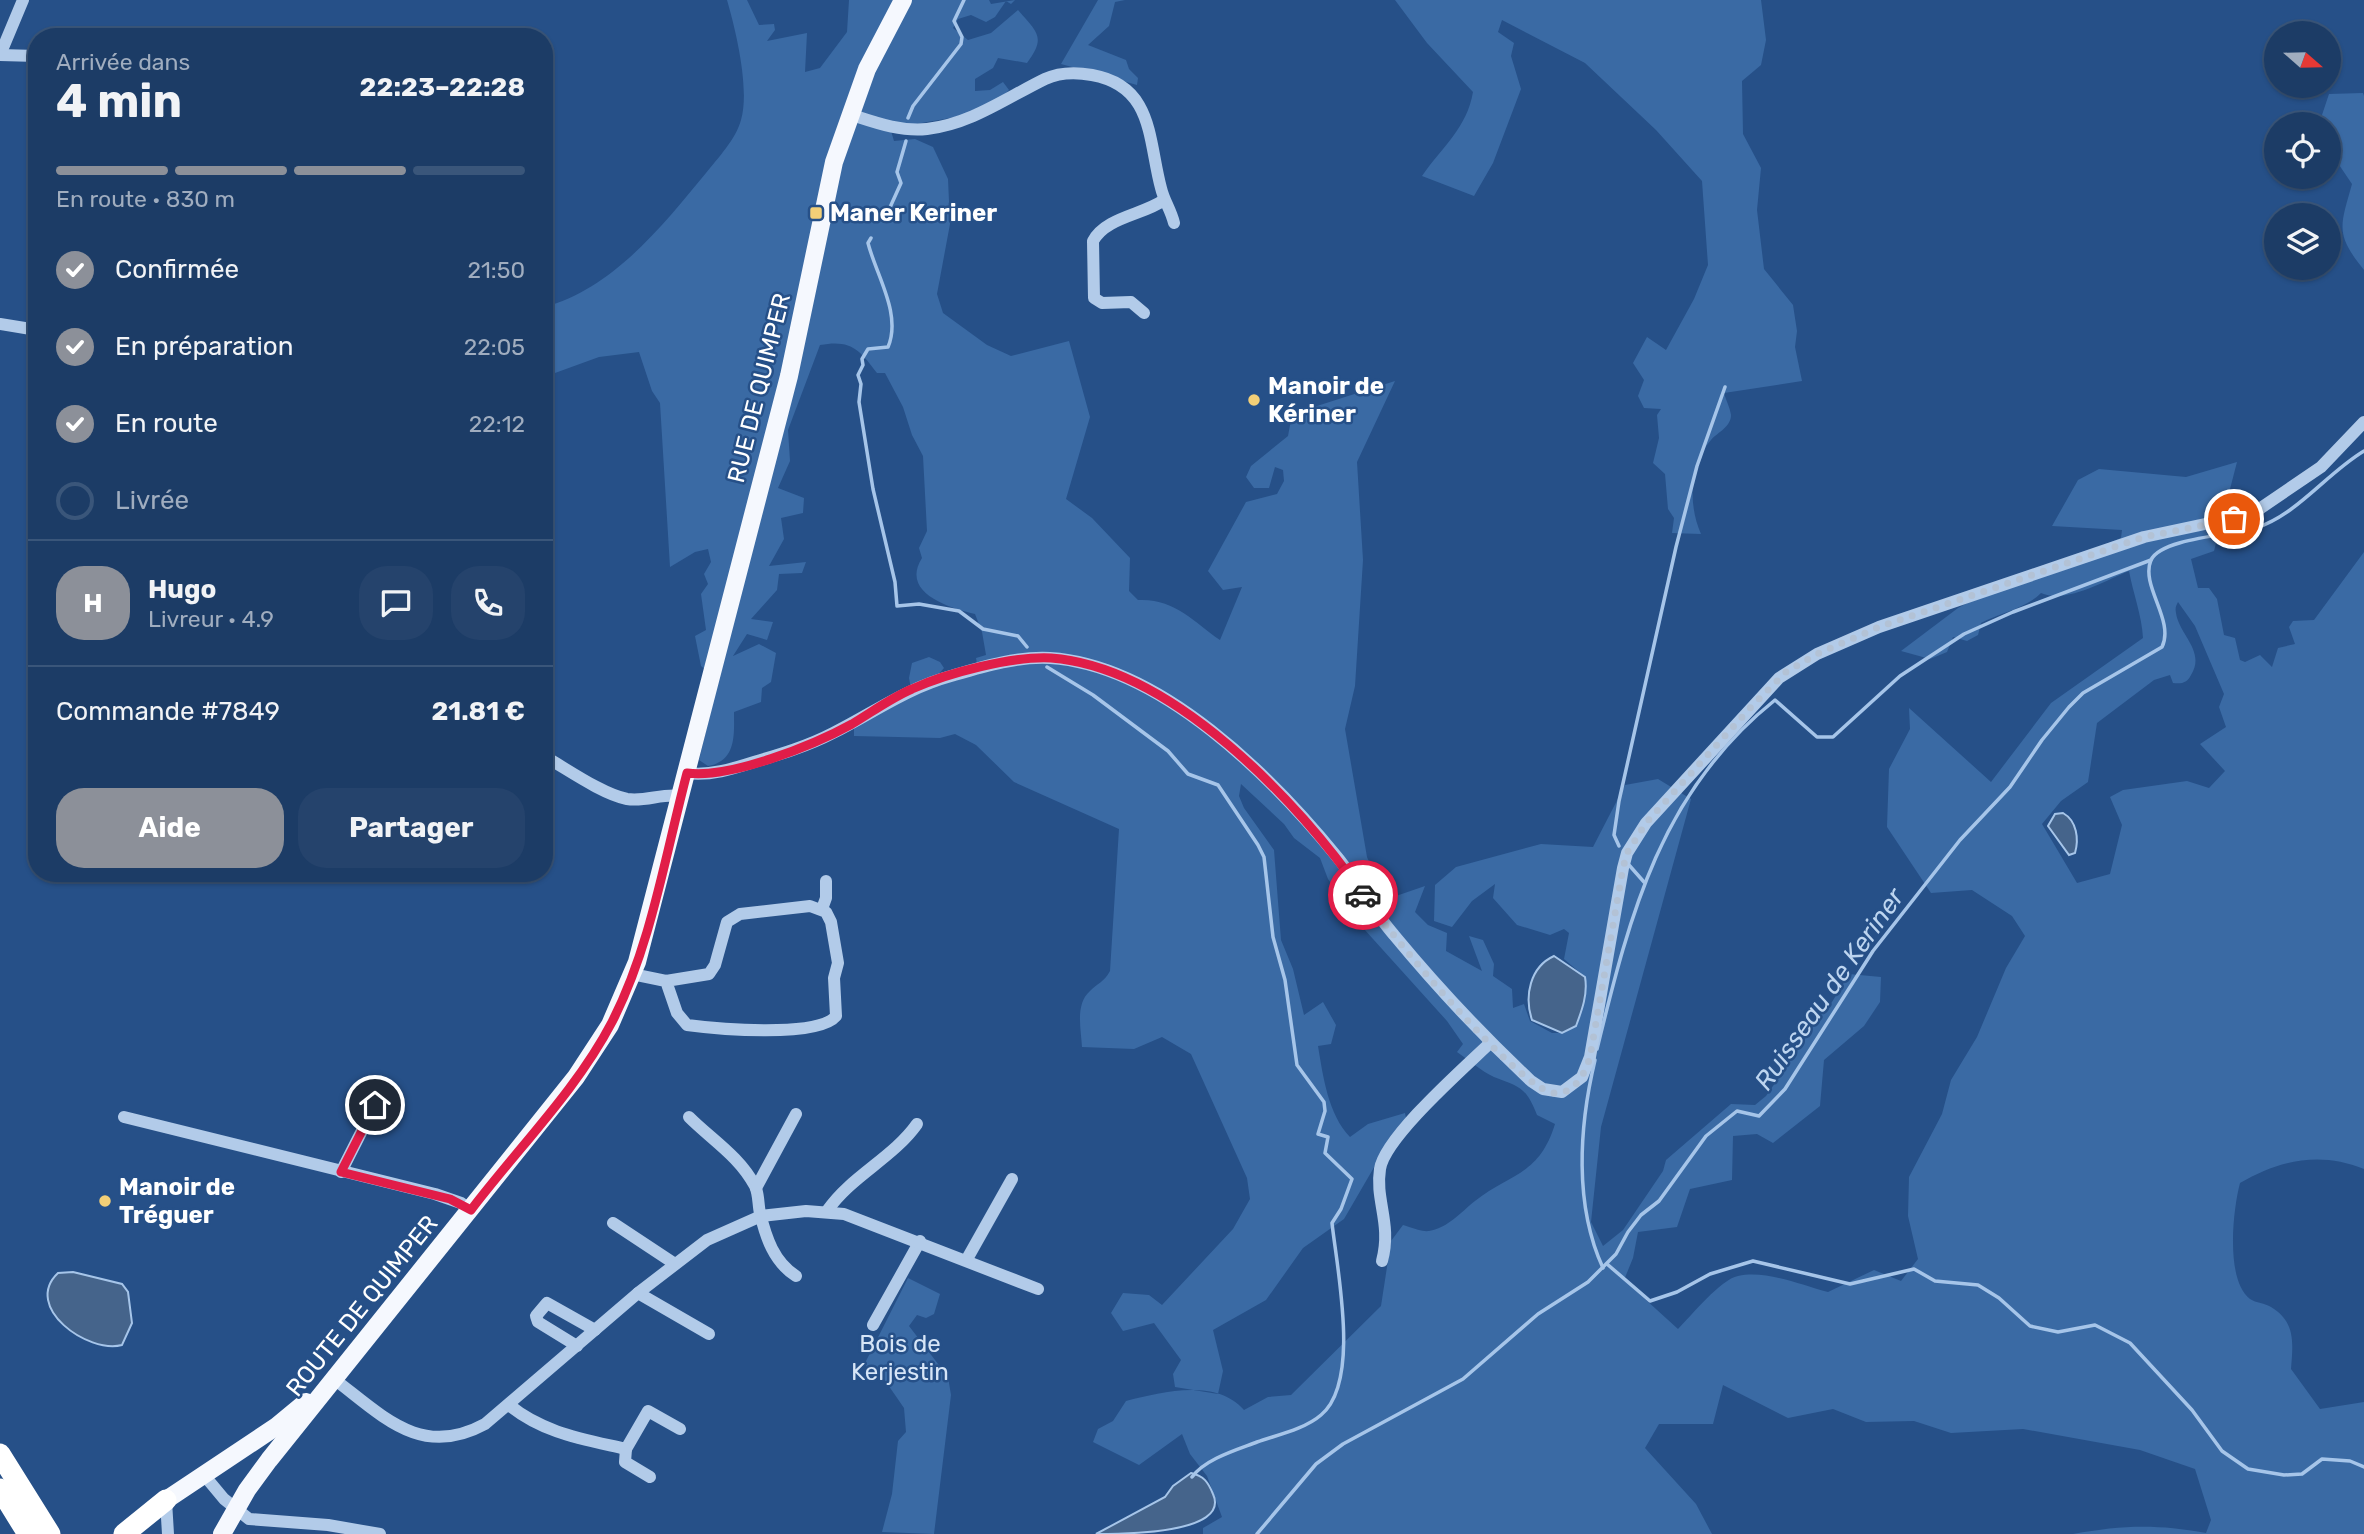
<!DOCTYPE html>
<html lang="fr">
<head>
<meta charset="utf-8">
<style>
  :root { --surface:#1c3c66; --page:#25436c; --text:#f1f3f6; --muted:#a0adbf; --line:#3a567a; --accent:#8c9099 }
  body { margin:0; font-family:Rubik,sans-serif; background:var(--page); color:var(--text); height:100vh; display:flex; flex-direction:column; font-size:26px; white-space:nowrap }
  * { box-sizing:border-box; margin:0 }
  p { font-size:23px; color:var(--muted) }
  .icon { flex:none; width:38px; height:38px; fill:none; stroke:currentColor; stroke-width:2; stroke-linecap:round; stroke-linejoin:round }
  .map { position:relative; flex:1; overflow:hidden }
  .side { position:absolute; left:28px; top:28px; width:525px; height:854px; display:flex; flex-direction:column; background:var(--surface); border-radius:28px; box-shadow:0 2px 5px #0004,0 0 0 2px var(--line) }
  .side>* { flex:none }
  .needle { width:46px; rotate:110deg }
  .controls { position:absolute; left:2264px; top:21px; display:grid; gap:14px }
  .controls a { display:grid; place-items:center; width:77px; height:77px; border-radius:50%; background:var(--surface); box-shadow:0 2px 5px #0004,0 0 0 2px var(--line); font-size:35px }
  .pin { position:absolute; display:grid; place-items:center; width:60px; height:60px; color:#fff; margin:-30px; border:4px solid #fff; border-radius:50%; box-shadow:0 2px 7px #0007 }
  .courier { position:absolute; display:grid; place-items:center; width:70px; height:70px; margin:-35px; border:5px solid #e11d48; border-radius:50%; background:#fff; color:#222; box-shadow:0 2px 9px #0007 }
  .head em { font-style:normal; font-weight:700 }
  .head div { display:flex; flex-direction:column-reverse }
  .head { display:flex; align-items:center; justify-content:space-between; height:119px; padding:0 28px }
  h1 { font-size:46px; font-weight:700; line-height:52px }
  .bar { display:grid; grid-template-columns:repeat(4,1fr); gap:10px 7px; align-content:center; height:84px; padding:0 28px }
  .bar i { height:9px; border-radius:5px; background:var(--line) }
  .bar .selected { background:var(--accent) }
  .bar p { grid-column:span 4 }
  .line { display:flex; align-items:center; gap:18px; padding:0 28px; border-top:2px solid var(--line) }
  .line div { flex:1 }
  .round { display:grid; place-items:center; flex:none; width:74px; height:74px; border-radius:28px; background:var(--page) }
  ol { padding:0 28px; list-style:none }
  li { display:flex; align-items:center; gap:21px; height:77px }
  li p { margin-inline-start:auto }
  li .icon { padding:7px; border-radius:50%; background:var(--accent); color:#fff; stroke-width:4 }
  li:last-child { color:var(--muted) }
  li i { width:38px; height:38px; border:4px solid var(--line); border-radius:50% }
  .cta { display:flex; gap:14px; margin-top:auto; padding:14px 28px }
  .cta a { flex:1; height:80px; border-radius:28px; background:var(--accent); color:#fff; font-size:28px; font-weight:700; line-height:80px; text-align:center }
  .cta a+a { background:var(--page); color:var(--text) }
  .map>svg:first-child { display:block }
  .green { fill:#3a6aa4; fill-rule:evenodd }
  .water { fill:#45648b; stroke:#a6c5e9; stroke-width:2 }
  .lines { fill:none; stroke-linecap:round; stroke-linejoin:round }
  .stream { stroke:#a6c5e9; stroke-width:3.5 }
  .minor { stroke:#b2cbe9; stroke-width:12 }
  .major { stroke:#f5f8fe; stroke-width:18 }
  .highway { stroke:#fff; stroke-width:21 }
  .done { stroke:#b3c2d5; stroke-width:7; stroke-dasharray:0 12.6 }
  .route { stroke:#e11d48; stroke-width:9 }
  .poi-dot { fill:#f2cf77; stroke:#265088; stroke-width:2.5 }
  .labels { text-anchor:middle; stroke-width:5; stroke-linejoin:round; paint-order:stroke }
  .poi-label { font-size:24px; font-weight:bold; fill:#fff; stroke:#265088; text-anchor:start }
  .street-label { font-size:24px; fill:#fff; stroke:#265088 }
  .park-label { font-size:24px; fill:#d6e5f7; stroke:#265088 }
  .water-label { font-size:26px; font-style:italic; fill:#bdd5f0; stroke:#265088 }
</style>
</head>
<body>
<div class="map">
<svg width="2364" height="1534" viewBox="0 0 2364 1534">
  <rect width="100%" height="100%" fill="#265088"/>
  <g class="green">
    <path d="M727,0H747L759,25L774,24L775,30L767,41L807,33L805,72L820,68L847,32L849,0H989L991,4L1015,0L1011,4L1006,1L995,17L986,22L971,15L958,19L953,28L968,40L991,33L1018,10C1038,33 1046,37 1027,63L998,58L993,68L975,79V91L990,90L1003,82L1009,90C980,123 930,116 891,131L894,141L915,139L933,147L948,179L950,224L937,294L943,313L987,345L1011,356L1069,341L1090,417L1066,499L1092,518L1130,558L1129,591L1138,600C1174,598 1193,621 1220,640L1242,587L1223,590L1208,571L1246,502L1277,494L1284,481L1283,470L1275,467L1269,488H1254L1246,477L1251,466L1288,436L1292,414L1395,381L1357,462L1363,560L1355,686L1345,729L1367,857L1375,875L1396,896L1425,886L1415,912L1428,925L1447,933L1446,951L1482,971L1469,936L1483,940L1494,964L1493,976L1512,989L1513,1008L1524,1004L1530,1021L1552,1033H1562C1580,1015 1587,1003 1585,977L1564,959L1569,933L1564,929L1550,935L1517,925L1493,898L1495,884L1472,901L1452,927L1434,921L1435,885L1456,867L1541,844L1593,847L1625,785L1658,779L1691,799L1601,1127L1591,1222L1603,1246L1623,1230L1663,1171L1666,1160L1731,1104L1755,1105L1766,1096L1785,1069L1795,1041L1832,1002L1849,974L1881,977L1880,1002L1864,1026L1824,1060L1820,1106L1773,1143L1757,1134L1733,1136L1732,1180L1690,1189L1677,1227L1638,1232L1633,1258L1624,1280L1678,1329C1691,1316 1721,1279 1738,1276C1767,1270 1801,1285 1828,1292L1874,1270L1901,1281L1918,1259L1908,1216L1909,1177L1942,1114L1951,1080L1977,1037L2006,968L2025,936L2012,916L1972,890L1931,893L1887,827L1889,769L1910,729L1909,708L1991,782L2051,703L2143,638C2142,616 2133,593 2129,571C2104,581 2066,604 2041,593C2025,609 2001,612 1981,623L1978,635L1967,641L1953,637L1947,652L1930,659L1901,651L1958,608L1982,595L2121,538L2122,530L2052,526L2078,480L2099,469L2186,477L2237,462L2214,551L2191,559L2198,588H2209L2217,599L2224,635L2235,638L2240,660L2245,662L2260,655L2272,667L2278,648L2295,644L2289,627L2293,621L2314,620L2364,552V1169C2320,1151 2280,1160 2240,1183C2233,1209 2225,1280 2250,1299C2256,1303 2265,1303 2271,1307C2296,1322 2293,1343 2291,1369L2320,1409L2364,1402V1534H2073C2122,1525 2157,1524 2206,1533L2211,1520L2195,1469L2140,1450L2023,1429L1951,1433L1914,1421L1866,1422L1833,1409L1788,1418L1723,1385L1713,1424H1659L1645,1448L1696,1504L1712,1534H1203V1528L1222,1517L1207,1476L1190,1454L1182,1434L1139,1465L1093,1442L1098,1429L1113,1421L1126,1401C1162,1392 1216,1378 1244,1410L1268,1397L1291,1395L1381,1306L1391,1241L1403,1225C1410,1227 1422,1232 1429,1231C1448,1228 1461,1212 1475,1201C1510,1173 1539,1176 1555,1124L1537,1115C1526,1087 1520,1087 1494,1077C1481,1071 1469,1060 1457,1052L1463,1044L1447,1021L1364,929L1328,879L1320,858L1294,838L1284,824L1241,784L1239,796L1244,808L1274,850L1281,940L1293,969L1304,1015L1323,1002L1336,1025L1331,1044L1318,1046C1323,1076 1328,1114 1350,1137L1368,1124L1405,1113L1407,1123L1380,1157L1344,1219L1303,1248L1266,1300L1213,1330L1223,1371L1218,1394L1175,1387L1173,1374L1181,1360L1154,1323L1123,1331L1111,1313L1123,1293L1149,1295L1162,1305L1233,1229L1250,1199L1247,1178L1191,1054L1162,1037L1134,1049L1082,1047C1081,1029 1075,1004 1090,991C1098,983 1104,982 1110,971L1119,829L1014,782L976,745L955,734L940,738L854,736V728L912,694L909,678L912,663L929,657L940,662L944,668L936,677L978,669L976,658L986,655L982,632L975,614C949,608 900,593 922,558L919,548L927,531L923,456L912,435L903,407L885,373H877C860,350 851,339 820,345L788,430L790,461L778,488L804,498L803,513L781,518L784,539L769,566L806,562L802,573L779,574L777,590L751,619L773,622L767,640L747,634L733,656L759,644L776,653L771,682L762,688L761,702L734,712C734,734 737,761 708,766L699,760L722,665L708,672L701,666L695,636L706,630L701,594L708,584L704,574L711,562L708,549L695,552L670,567L660,403L652,391L639,352L599,357L544,377V307C613,289 663,225 706,173C718,158 736,139 741,120C750,89 736,31 727,0ZM2178,602L2195,626L2224,694L2219,707L2226,727L2200,744L2225,771L2209,788L2187,781L2123,790L2110,797L2122,825L2110,874L2077,883L2042,824L2061,801L2088,782L2097,723L2154,680L2170,675L2173,683C2182,684 2187,683 2191,675C2206,651 2179,635 2176,613C2175,608 2176,606 2178,602Z"/>
    <polygon points="1098,0 1125,0 1115,2 1109,26 1088,45 1126,60 1129,69 1138,78 1137,85 1061,64"/>
    <path d="M1395,0H1761L1766,40L1761,65L1742,81L1743,134L1761,168L1757,210L1764,269L1793,305L1797,331L1795,347L1802,381L1724,393C1726,400 1730,408 1731,415C1731,427 1718,432 1711,440C1689,464 1688,505 1701,534L1672,533L1674,518L1668,509L1665,474L1653,463L1659,438L1657,415L1661,409L1644,408L1638,396L1644,380L1633,363L1647,337L1666,350L1694,299L1708,265L1702,181L1656,130L1585,63L1502,20L1498,32L1514,43L1511,56L1521,89L1493,163L1474,196L1422,176C1442,147 1467,128 1473,92L1427,43Z"/>
    <path d="M2363,93L2364,96V270C2335,234 2340,227 2352,184L2329,150V124H2319L2329,94Z"/>
    <polygon points="908,1278 940,1294 934,1314 926,1318 917,1315 909,1326 948,1377 951,1395 934,1534 882,1532 892,1494 898,1441 906,1432 904,1408 884,1379 864,1365"/>
  </g>
  <g class="water">
    <path d="M2063,813C2077,821 2079,839 2075,853L2069,855L2048,826L2055,814Z"/>
    <path d="M1554,956L1585,977C1588,994 1582,1010 1576,1026L1562,1033L1532,1020C1524,996 1530,967 1554,956Z"/>
    <path d="M73,1272L122,1284L128,1292L132,1323L122,1345C88,1354 22,1307 58,1273Z"/>
    <path d="M1191,1473C1204,1476 1208,1482 1213,1494C1231,1534 1123,1534 1096,1534L1165,1497L1173,1486Z"/>
  </g>
  <g class="lines">
    <g class="stream">
      <polyline points="908,118 913,106 961,44 962,37 954,21 964,0"/>
      <polyline points="887,214 901,183 897,172 906,141"/>
      <path d="M871,238L868,243C876,275 902,314 888,347L868,349L862,359L863,365L858,375L861,384L859,402L873,489L895,582L897,606L919,604L959,611L983,629L1018,636L1027,647"/>
      <path d="M1047,667L1093,695L1168,751L1188,774L1218,785L1258,845L1264,857L1273,937L1285,980L1297,1065L1324,1102L1325,1111L1318,1134L1328,1137L1325,1153L1352,1179L1341,1209L1332,1223C1337,1270 1361,1382 1321,1415C1305,1429 1277,1435 1257,1442C1236,1450 1205,1459 1192,1477"/>
      <polyline points="1619,846 1614,835 1619,801 1676,547 1697,466 1725,387"/>
      <polyline points="1629,865 1644,882"/>
      <path d="M1597,1049C1630,914 1661,791 1775,700L1817,737H1833L1900,676L1964,634L2013,612L2151,560"/>
      <path d="M1595,1060C1579,1127 1574,1205 1603,1268"/>
      <polyline points="1607,1264 1650,1301 1677,1292 1710,1274 1753,1261 1850,1284 1914,1269 1935,1281 1978,1285 1999,1298 2030,1326 2058,1332 2095,1325 2130,1343 2192,1410 2222,1451 2248,1469 2284,1475 2302,1474 2322,1459 2350,1461 2364,1467"/>
      <path d="M1257,1534L1316,1464L1343,1444L1463,1379L1538,1314L1588,1282L1616,1254L1628,1232L1641,1215L1659,1201L1706,1136L1737,1111L1759,1116L1785,1089L1873,951L1960,840L2010,787L2042,740L2069,707L2083,693L2162,647C2175,620 2140,586 2151,560C2161,538 2233,535 2256,528C2298,514 2327,473 2364,451"/>
    </g>
    <g class="minor">
      <polyline points="0,55 23,0"/>
      <polyline points="0,55 37,56"/>
      <path d="M849,114C874,122 900,132 927,129C971,124 1006,98 1045,79C1060,72 1076,72 1092,75C1154,86 1148,140 1161,188C1164,201 1171,210 1174,223"/>
      <path d="M1144,313L1131,302L1102,303L1094,298L1093,241C1106,217 1143,215 1164,200"/>
      <polyline points="0,324 37,330"/>
      <path d="M544,756C567,769 602,794 627,799C646,802 662,793 681,796"/>
      <path d="M687,773C710,776 732,769 754,762C781,754 808,746 833,733C873,713 907,688 951,676C982,667 1018,656 1050,658C1161,665 1272,777 1338,858C1358,883 1373,911 1394,935C1437,987 1482,1035 1531,1081L1543,1089L1562,1092L1582,1077L1590,1057L1623,868L1627,853L1646,823L1779,678L1817,654L1879,627L2144,537L2252,514L2321,467L2364,422"/>
      <polyline points="822,909 826,898 826,881"/>
      <path d="M632,974L666,981L709,974L715,965L727,922L740,914L810,906L826,912L831,922L838,963L834,978L836,1016C818,1038 717,1029 687,1025L677,1013L666,981"/>
      <polyline points="124,1117 435,1194 461,1203 471,1210"/>
      <path d="M689,1117C712,1140 739,1156 755,1186C759,1194 758,1205 760,1213C766,1238 774,1262 796,1276"/>
      <polyline points="341,1172 375,1105"/>
      <polyline points="756,1188 796,1114"/>
      <path d="M827,1211C851,1176 893,1158 917,1124"/>
      <polyline points="613,1223 675,1264"/>
      <polyline points="967,1259 1012,1179"/>
      <path d="M1382,1261C1392,1223 1375,1201 1380,1169C1385,1137 1464,1068 1490,1043"/>
      <polyline points="638,1293 709,1334"/>
      <polyline points="873,1325 920,1241"/>
      <polyline points="577,1346 538,1322 536,1316 547,1303 595,1330"/>
      <path d="M334,1379C383,1416 421,1459 485,1424L638,1293L707,1240L761,1216L806,1211L844,1214L1038,1289"/>
      <path d="M509,1405C543,1433 583,1439 626,1449L648,1411L680,1429"/>
      <polyline points="626,1449 625,1462 650,1477"/>
      <polyline points="204,1475 224,1499 249,1519 328,1525 380,1534"/>
      <polyline points="166,1501 168,1534"/>
    </g>
    <g class="major">
      <polyline points="166,1500 277,1426 306,1402"/>
      <polyline points="222,1534 247,1490 269,1460 576,1077 610,1025 637,962 789,376 834,162 867,69 903,0"/>
    </g>
    <g class="highway">
      <polyline points="0,1454 50,1534"/>
      <polyline points="0,1489 28,1534"/>
      <polyline points="124,1534 166,1500"/>
    </g>
  </g>
  <g class="lines">
    <path class="done" d="M1363,895C1386,929 1520,1092 1555,1093C1575,1094 1585,1073 1590,1057L1623,868L1627,853L1646,823L1752,706L1786,672L1817,654L1879,627L2144,537L2234,519"/>
    <path class="route" d="M375,1105L341,1172L450,1199L471,1210C518,1148 576,1091 612,1022C651,946 665,856 687,773C730,779 814,745 852,724C872,712 891,698 912,689C947,673 1012,656 1051,658C1171,667 1299,801 1363,895"/>
  </g>
  <g class="poi-dot">
    <rect x="809" y="206" width="14" height="14" rx="3.5"/>
    <circle cx="1254" cy="400" r="7"/>
    <circle cx="105" cy="1201" r="7"/>
  </g>
  <g class="labels">
    <g class="poi-label">
      <text x="830" y="221">Maner Keriner</text>
      <text x="1268" y="394">Manoir de<tspan x="1268" dy="28">Kériner</tspan></text>
      <text x="119" y="1195">Manoir de<tspan x="119" dy="28">Tréguer</tspan></text>
    </g>
    <g class="street-label">
      <text transform="translate(759 388) rotate(-76)" y="8">RUE DE QUIMPER</text>
      <text transform="translate(362 1306) rotate(-51)" y="8">ROUTE DE QUIMPER</text>
    </g>
    <g class="park-label">
      <text x="900" y="1352">Bois de<tspan x="900" dy="28">Kerjestin</tspan></text>
    </g>
    <g class="water-label">
      <text transform="translate(1829 989) rotate(-55)" y="9">Ruisseau de Keriner</text>
    </g>
  </g>
</svg>
<div class="controls">
<a><svg class="needle" viewBox="-14 -14 28 28"><path d="M0-13l5 13h-10z" fill="#e53935"/><path d="M0 13l5-13h-10z" fill="#a0adbf"/></svg></a>
<a><svg class="icon" aria-label="locate" viewBox="0 0 24 24"><circle cx="12" cy="12" r="6"/><path d="M12 2v4M12 18v4M2 12h4M18 12h4"/></svg></a>
<a><svg class="icon" aria-label="layers" viewBox="0 0 24 24"><path d="M12 4l9 5-9 5-9-5zM3 14l9 5 9-5"/></svg></a>
</div>
<div class="pin" style="left:2234px;top:519px;background:#ea580c"><svg class="icon" aria-label="bag" viewBox="0 0 24 24"><path d="M5 8h14l-1 12H6zM9 8a3 3 0 0 1 6 0"/></svg></div>
<div class="pin" style="left:375px;top:1105px;background:#1f2937"><svg class="icon" aria-label="home" viewBox="0 0 24 24"><path d="M3 11l9-7 9 7M6 9v11h12V9"/></svg></div>
<div class="courier" style="left:1363px;top:895px"><svg class="icon" aria-label="car" viewBox="0 0 24 24"><path d="M5 17H2v-5l4-1 3-4h7l3 4 3 1v5h-3M9 17h6M6 11h13"/><circle cx="7" cy="17" r="2"/><circle cx="17" cy="17" r="2"/></svg></div>
<section class="side">
<div class="head"><div><h1>4 min</h1><p>Arrivée dans</p></div><em>22:23–22:28</em></div>
<div class="bar"><i class="selected"></i><i class="selected"></i><i class="selected"></i><i></i><p>En route · 830 m</p></div>
<ol>
<li><svg class="icon" aria-label="check" viewBox="0 0 24 24"><path d="M5 12l5 5 9-10"/></svg>Confirmée<p>21:50</p></li>
<li><svg class="icon" aria-label="check" viewBox="0 0 24 24"><path d="M5 12l5 5 9-10"/></svg>En préparation<p>22:05</p></li>
<li><svg class="icon" aria-label="check" viewBox="0 0 24 24"><path d="M5 12l5 5 9-10"/></svg>En route<p>22:12</p></li>
<li><i></i>Livrée</li>
</ol>
<div class="line" style="height:126px"><b class="round" style="background:var(--accent);color:#fff">H</b><div><b>Hugo</b><p>Livreur · 4.9</p></div><a class="round"><svg class="icon" aria-label="chat" viewBox="0 0 24 24"><path d="M4 5h16v11H9l-5 4z"/></svg></a><a class="round"><svg class="icon" aria-label="phone" viewBox="0 0 24 24"><path d="M5 4h4l2 5-3 2q2 4 5 5l2-3 5 2v4C11 20 4 13 5 4z"/></svg></a></div>
<div class="line" style="height:91px"><div>Commande #7849</div><b>21.81 €</b></div>
<div class="cta"><a>Aide</a><a>Partager</a></div>
</section>
</div>
</body>
</html>
